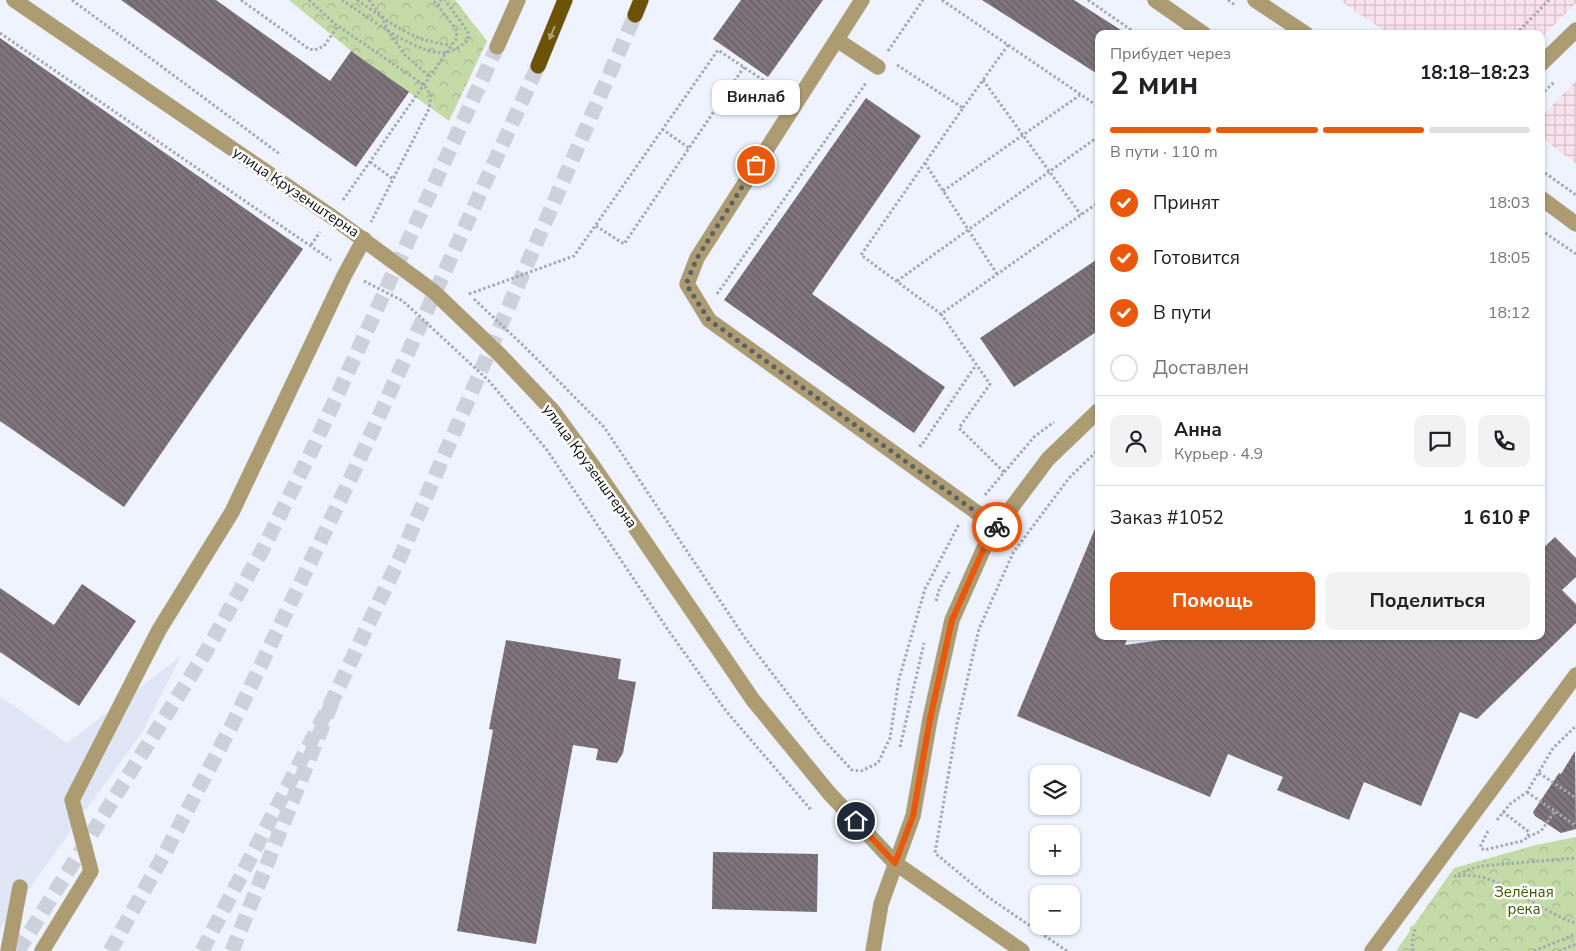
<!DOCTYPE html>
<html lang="ru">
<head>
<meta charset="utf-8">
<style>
  :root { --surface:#fff; --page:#f2f2f2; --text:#202124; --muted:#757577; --line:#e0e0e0; --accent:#ea580c }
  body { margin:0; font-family:"Nunito Sans",sans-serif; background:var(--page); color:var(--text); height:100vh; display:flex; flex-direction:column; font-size:19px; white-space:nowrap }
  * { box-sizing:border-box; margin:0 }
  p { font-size:16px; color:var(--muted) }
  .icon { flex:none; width:28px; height:28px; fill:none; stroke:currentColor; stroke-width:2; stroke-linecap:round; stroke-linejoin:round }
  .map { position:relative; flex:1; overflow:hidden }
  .details { position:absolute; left:1095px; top:30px; width:450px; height:610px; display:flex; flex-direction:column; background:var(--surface); border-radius:10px; box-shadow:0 1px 4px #0004 }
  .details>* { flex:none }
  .controls { position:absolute; left:1030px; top:765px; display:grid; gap:10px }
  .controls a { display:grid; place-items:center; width:50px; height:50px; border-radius:10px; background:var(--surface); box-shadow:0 1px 4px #0004; font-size:25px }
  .pin { position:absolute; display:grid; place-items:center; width:42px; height:42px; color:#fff; margin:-21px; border:2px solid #fff; border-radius:50%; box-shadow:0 1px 5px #0007 }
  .courier { position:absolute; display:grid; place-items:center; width:50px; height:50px; margin:-25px; border:4px solid #ea580c; border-radius:50%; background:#fff; color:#222; box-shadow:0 1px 6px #0007 }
  .bubble { position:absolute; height:35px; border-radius:10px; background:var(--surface); box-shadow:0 1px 4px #0004; font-size:16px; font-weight:700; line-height:35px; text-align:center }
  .summary em { font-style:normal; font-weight:700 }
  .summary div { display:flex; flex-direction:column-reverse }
  .summary { display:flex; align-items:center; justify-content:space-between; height:85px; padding:0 15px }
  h1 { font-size:32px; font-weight:700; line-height:38px }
  .bar { display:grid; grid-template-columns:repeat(4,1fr); gap:8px 5px; align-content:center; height:60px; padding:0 15px }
  .bar i { height:6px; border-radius:4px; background:var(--line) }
  .bar .on { background:var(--accent) }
  .bar p { grid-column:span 4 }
  .line { display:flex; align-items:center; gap:12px; padding:0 15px; border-top:1px solid var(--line) }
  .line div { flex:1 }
  .round { display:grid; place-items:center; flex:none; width:52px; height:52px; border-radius:10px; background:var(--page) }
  ol { padding:0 15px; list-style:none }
  li { display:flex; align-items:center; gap:15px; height:55px }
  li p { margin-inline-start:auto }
  li .icon { padding:5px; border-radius:50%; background:var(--accent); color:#fff; stroke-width:4 }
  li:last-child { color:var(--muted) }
  li i { width:28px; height:28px; border:2px solid var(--line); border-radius:50% }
  .cta { display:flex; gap:10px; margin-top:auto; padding:10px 15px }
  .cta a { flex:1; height:58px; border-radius:10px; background:var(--accent); color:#fff; font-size:20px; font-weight:700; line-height:58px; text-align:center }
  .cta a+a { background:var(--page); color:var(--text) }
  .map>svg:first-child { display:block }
  .built { fill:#dfe7f7 }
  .industrial { fill:url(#industrial-grid) }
  .forest { fill:url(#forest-crowns) }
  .building { fill:url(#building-back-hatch) }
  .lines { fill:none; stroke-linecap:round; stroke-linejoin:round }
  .minor-tunnel { stroke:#ccd1da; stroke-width:15; stroke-dasharray:15 8; stroke-linecap:butt }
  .major-tunnel { stroke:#ccd1da; stroke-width:15; stroke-dasharray:15 8; stroke-linecap:butt }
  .minor-casing { stroke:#cacfd7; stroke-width:16 }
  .major-casing { stroke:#cacfd7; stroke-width:16 }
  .path { stroke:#a5a9b0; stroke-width:3; stroke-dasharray:2.5 2.5; stroke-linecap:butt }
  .minor { stroke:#ad9b72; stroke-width:15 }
  .major { stroke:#6c5205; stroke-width:15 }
  .oneway { fill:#aea076 }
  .done { stroke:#5c5f64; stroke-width:5; stroke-dasharray:0 9 }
  .route { stroke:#ea580c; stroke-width:6 }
  .labels { text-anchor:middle; stroke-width:5; stroke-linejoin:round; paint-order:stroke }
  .street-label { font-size:15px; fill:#0d0f11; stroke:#fff }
  .park-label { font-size:15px; fill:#3d5606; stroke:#fff }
</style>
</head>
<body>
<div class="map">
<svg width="1576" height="951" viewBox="0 0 1576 951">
  <defs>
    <pattern id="industrial-grid" width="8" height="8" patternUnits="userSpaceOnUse" patternTransform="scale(1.25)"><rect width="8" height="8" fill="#fae2ec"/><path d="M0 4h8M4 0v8" fill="none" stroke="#d5c1c9"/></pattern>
    <pattern id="forest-crowns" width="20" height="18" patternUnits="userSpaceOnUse" patternTransform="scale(1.25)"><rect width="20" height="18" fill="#c4daa7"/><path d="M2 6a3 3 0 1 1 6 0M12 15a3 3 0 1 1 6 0" fill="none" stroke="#a7ba8f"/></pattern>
    <pattern id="building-back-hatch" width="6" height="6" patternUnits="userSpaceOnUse" patternTransform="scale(1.25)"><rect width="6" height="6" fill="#7e757c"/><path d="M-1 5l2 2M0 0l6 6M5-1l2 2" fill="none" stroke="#665e64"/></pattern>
  </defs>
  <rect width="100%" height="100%" fill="#eef3fd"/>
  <polygon class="built" points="181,656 143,731 0,929 0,696 67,743"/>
  <g class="industrial">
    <polygon points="1339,0 1576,0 1576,3 1541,38 1541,34 1389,34"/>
    <polygon points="1576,81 1576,164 1541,137 1541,117"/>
  </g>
  <g class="forest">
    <polygon points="289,0 455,0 487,41 449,121 351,51"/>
    <polygon points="1576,837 1576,951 1396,951 1410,931 1410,927 1414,925 1454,868 1536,845"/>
  </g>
  <g class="building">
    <polygon points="121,0 216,0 330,81 351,51 409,92 356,167"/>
    <polygon points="741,0 823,0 768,77 713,39"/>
    <polygon points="982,0 1074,0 1127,34 1099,34 1099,75"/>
    <polygon points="0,38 303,249 124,507 0,421"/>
    <polygon points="866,98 921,136 812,294 945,387 914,433 724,300"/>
    <polygon points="1099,258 1099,330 1014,387 980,338"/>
    <polygon points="1099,519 1099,636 1128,636 1125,645 1162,640 1163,636 1440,636 1449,640 1452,636 1541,636 1541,550 1555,537 1576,558 1576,577 1562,590 1576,604 1576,623 1477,719 1460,712 1421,806 1364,782 1349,820 1277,790 1283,777 1228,754 1210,797 1017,716"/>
    <polygon points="82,584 136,621 79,706 0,652 0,588 54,625"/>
    <polygon points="506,640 621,659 618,679 636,682 623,753 617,763 596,760 598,749 573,745 536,944 457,931 493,730 489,729"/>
    <polygon points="1575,751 1576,829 1561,833 1535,816 1533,812 1559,773 1561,774"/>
    <polygon points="713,852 818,854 817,912 712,909"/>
  </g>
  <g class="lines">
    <g class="minor-tunnel">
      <polyline points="18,951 207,650 264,547 313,448 497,47"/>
      <polyline points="232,951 335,695"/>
    </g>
    <g class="major-tunnel">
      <polyline points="110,951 165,853 235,719 355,469 538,66"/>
      <polyline points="202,951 335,695 401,555 635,15"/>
    </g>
    <g class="minor-casing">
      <g id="minor">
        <polyline points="14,0 331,216 433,291 500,355 553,411 593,466 753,700 829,793 895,863 1022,951"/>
        <polyline points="862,0 697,258 687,284 709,320 997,527"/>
        <polyline points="1155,0 1204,34"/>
        <polyline points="1255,0 1306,34"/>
        <polyline points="837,40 878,67"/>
        <polyline points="497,47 518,0"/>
        <polyline points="1541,64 1576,30"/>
        <polyline points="1541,198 1576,224"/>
        <polyline points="8,951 20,887"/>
        <polyline points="42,951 91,871 72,800 159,630 232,512 344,276 364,239"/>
        <polyline points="873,951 881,904 913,816 930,719 952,620 988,539 1048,459 1099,410"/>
        <polyline points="1372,951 1576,675"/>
      </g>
    </g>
    <g class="major-casing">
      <g id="major">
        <polyline points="635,15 641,0"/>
        <polyline points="538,66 565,0"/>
      </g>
    </g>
    <g class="path">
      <polyline points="72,0 281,155"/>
      <polyline points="241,0 309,49 315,50 324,46 338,26"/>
      <polyline points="309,0 335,24 424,85 431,95 429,109 371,222"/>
      <path d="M342,0C365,15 422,59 448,52C455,50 462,45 468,40V32L445,0"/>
      <path d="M357,0C390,22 410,41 451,45"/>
      <polyline points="369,0 382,17 388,31 405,55 430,77"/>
      <polyline points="942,0 1099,107"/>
      <polyline points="1088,0 1137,34"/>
      <polyline points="1228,0 1235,5"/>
      <polyline points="438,6 441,0"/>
      <polyline points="0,33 331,260"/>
      <polyline points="1516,34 1549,0"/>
      <polyline points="888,51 923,0"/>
      <polyline points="897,65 963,108 861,255 941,314"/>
      <polyline points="983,80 1081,215"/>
      <polyline points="1541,95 1555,81"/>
      <polyline points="963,108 1008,45"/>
      <polyline points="662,129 689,148"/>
      <polyline points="370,162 393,179"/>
      <polyline points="925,163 997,274"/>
      <polyline points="1541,170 1576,195"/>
      <polyline points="943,191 1080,95"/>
      <polyline points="343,200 456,39 457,33 456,29 433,0"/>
      <polyline points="596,226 624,244 744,67"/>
      <polyline points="1541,230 1576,254"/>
      <polyline points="311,245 320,232"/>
      <polyline points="364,281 403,301 489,381 547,450 666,627 726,711 812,811"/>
      <polyline points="897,281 1099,136"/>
      <polyline points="469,294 574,256 718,50 781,92"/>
      <polyline points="717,294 866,83"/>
      <polyline points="474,299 527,349 604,427 745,638 822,738 852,770 861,771 878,763 890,738 899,679 925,589 959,524"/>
      <polyline points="919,445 921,446 976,365"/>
      <polyline points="1004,472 959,428 990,384 941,314 1099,202"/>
      <polyline points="985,495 1034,437 1054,422"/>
      <polyline points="936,601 939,590 949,572"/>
      <polyline points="900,747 924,643"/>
      <polyline points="1539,773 1576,798"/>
      <polyline points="1527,792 1575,825 1576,823"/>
      <polyline points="1497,820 1510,804 1527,792 1553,748 1576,726"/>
      <polyline points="1488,831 1480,847 1484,850 1522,841 1528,837 1529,832 1503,812"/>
      <polyline points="1528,837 1541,831 1555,811"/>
      <path d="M1458,876C1485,872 1505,887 1527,899C1540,907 1553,913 1566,920L1576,923"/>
      <polyline points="1454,877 1467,870 1481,866 1576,858"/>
      <polyline points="1067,951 988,897 935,853 957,724 979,629 1013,553 1069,478 1099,449"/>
      <polyline points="1413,951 1412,941 1415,929"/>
      <polyline points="1534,951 1576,934"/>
      <polyline points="1559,951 1576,944"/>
    </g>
    <use href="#minor" class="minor"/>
    <use href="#major" class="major"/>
  </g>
  <defs><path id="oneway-solid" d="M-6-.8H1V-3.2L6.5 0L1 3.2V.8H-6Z" transform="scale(1.25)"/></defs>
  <use class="oneway" href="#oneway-solid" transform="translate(552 33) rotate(112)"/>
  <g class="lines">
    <polyline class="done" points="756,165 697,258 686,284 709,320 997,527"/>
    <polyline class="route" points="856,821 895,863 913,816 930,719 952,620 988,539 997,527"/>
  </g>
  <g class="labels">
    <g class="street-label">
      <text transform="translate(296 192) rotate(34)" y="5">улица Крузенштерна</text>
      <text transform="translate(590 466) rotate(54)" y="5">улица Крузенштерна</text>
    </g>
    <g class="park-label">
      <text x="1524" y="897">Зелёная<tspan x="1524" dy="17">река</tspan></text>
    </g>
  </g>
</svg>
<div class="controls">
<a><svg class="icon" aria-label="layers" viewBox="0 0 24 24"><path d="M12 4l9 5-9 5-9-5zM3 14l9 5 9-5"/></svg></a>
<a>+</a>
<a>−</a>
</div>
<div class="pin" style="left:756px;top:165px;background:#ea580c"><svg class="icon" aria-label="bag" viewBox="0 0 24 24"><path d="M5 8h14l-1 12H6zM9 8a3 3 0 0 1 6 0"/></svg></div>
<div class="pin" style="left:856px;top:821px;background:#1f2937"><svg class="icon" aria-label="home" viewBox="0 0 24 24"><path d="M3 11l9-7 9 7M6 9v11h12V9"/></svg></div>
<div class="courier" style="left:997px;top:527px"><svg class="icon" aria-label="bike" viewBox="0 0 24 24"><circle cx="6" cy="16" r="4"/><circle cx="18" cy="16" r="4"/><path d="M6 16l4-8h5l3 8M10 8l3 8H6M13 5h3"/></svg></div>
<div class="bubble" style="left:712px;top:80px;width:88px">Винлаб</div>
<section class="details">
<div class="summary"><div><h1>2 мин</h1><p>Прибудет через</p></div><em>18:18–18:23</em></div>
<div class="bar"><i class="on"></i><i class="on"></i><i class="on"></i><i></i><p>В пути · 110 m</p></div>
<ol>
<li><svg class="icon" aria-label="check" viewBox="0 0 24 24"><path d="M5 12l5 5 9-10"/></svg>Принят<p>18:03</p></li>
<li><svg class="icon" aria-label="check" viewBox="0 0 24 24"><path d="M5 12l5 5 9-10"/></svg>Готовится<p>18:05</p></li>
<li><svg class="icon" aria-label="check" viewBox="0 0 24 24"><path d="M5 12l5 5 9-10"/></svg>В пути<p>18:12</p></li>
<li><i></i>Доставлен</li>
</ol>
<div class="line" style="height:90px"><a class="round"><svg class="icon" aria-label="person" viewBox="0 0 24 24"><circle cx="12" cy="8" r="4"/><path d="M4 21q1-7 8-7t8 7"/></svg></a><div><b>Анна</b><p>Курьер · 4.9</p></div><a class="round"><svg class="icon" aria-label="chat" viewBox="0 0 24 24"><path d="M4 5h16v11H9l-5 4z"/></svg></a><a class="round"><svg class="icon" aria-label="phone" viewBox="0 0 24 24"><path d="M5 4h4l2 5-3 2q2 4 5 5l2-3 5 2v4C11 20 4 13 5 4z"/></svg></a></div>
<div class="line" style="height:65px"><div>Заказ #1052</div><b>1 610 ₽</b></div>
<div class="cta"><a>Помощь</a><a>Поделиться</a></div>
</section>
</div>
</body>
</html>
